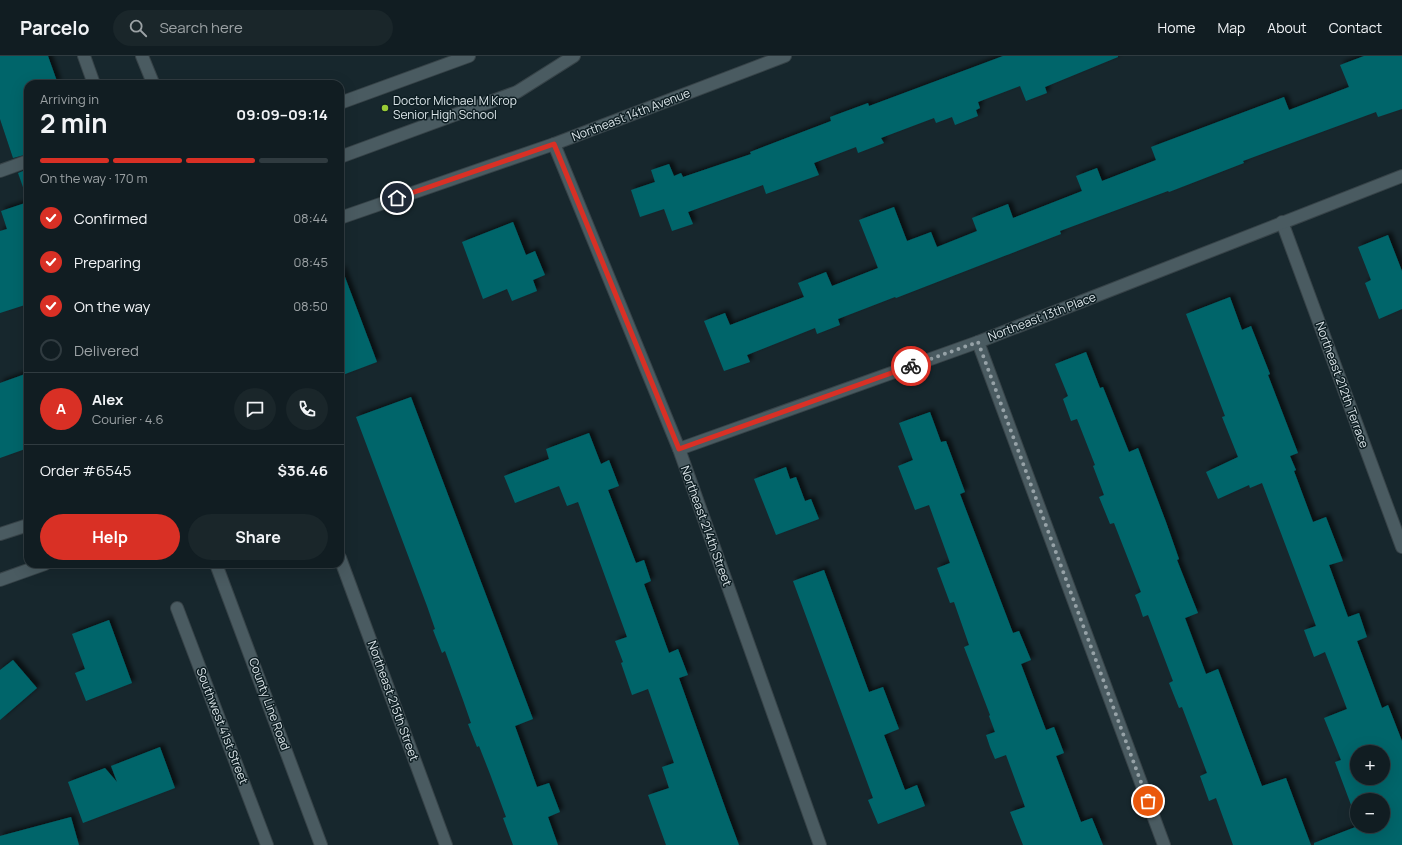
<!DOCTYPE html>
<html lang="en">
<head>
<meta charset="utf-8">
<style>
  :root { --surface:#111d22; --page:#1a262a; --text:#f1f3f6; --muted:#9ca2a5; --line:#303b40; --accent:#d93025 }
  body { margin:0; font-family:Manrope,sans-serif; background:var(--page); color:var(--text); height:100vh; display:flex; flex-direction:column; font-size:15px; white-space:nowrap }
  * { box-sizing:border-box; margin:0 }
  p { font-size:13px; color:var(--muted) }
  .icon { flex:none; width:22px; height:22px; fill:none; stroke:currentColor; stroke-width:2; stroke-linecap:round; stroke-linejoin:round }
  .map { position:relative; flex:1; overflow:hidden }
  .details { position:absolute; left:24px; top:24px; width:320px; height:488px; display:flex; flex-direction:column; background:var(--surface); border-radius:12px; box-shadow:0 4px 16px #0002,0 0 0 1px var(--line) }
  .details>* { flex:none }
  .controls { position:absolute; left:1350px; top:689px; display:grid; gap:8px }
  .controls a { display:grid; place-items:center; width:40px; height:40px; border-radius:50%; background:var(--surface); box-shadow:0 4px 16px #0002,0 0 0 1px var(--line); font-size:20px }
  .pin { position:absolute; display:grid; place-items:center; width:34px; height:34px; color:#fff; margin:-17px; border:2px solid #fff; border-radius:50%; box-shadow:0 1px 4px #0007 }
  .courier { position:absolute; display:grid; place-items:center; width:40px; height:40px; margin:-20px; border:3px solid #d93025; border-radius:50%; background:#fff; color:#222; box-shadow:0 1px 5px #0007 }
  .headline em { font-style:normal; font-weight:700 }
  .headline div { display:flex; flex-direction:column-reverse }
  .headline { display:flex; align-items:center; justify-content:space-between; height:68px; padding:0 16px }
  h1 { font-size:26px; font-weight:700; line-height:30px }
  .bar { display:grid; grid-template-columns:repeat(4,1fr); gap:6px 4px; align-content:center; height:48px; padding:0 16px }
  .bar i { height:5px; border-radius:3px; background:var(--line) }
  .bar .current { background:var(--accent) }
  .bar p { grid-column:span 4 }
  .line { display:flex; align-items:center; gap:10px; padding:0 16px; border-top:1px solid var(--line) }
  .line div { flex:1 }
  .round { display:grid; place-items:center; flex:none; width:42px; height:42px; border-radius:21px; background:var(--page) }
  ol { padding:0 16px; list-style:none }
  li { display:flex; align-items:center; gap:12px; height:44px }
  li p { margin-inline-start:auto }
  li .icon { padding:4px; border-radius:50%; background:var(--accent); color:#fff; stroke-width:4 }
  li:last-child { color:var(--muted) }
  li i { width:22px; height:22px; border:2px solid var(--line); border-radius:50% }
  .primary-button { display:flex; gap:8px; margin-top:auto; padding:8px 16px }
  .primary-button a { flex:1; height:46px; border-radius:24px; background:var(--accent); color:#fff; font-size:16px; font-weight:700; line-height:46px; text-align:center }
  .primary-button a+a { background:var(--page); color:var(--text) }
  header { display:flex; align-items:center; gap:24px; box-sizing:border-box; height:56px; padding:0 20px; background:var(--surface); border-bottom:1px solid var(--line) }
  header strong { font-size:19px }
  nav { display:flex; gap:22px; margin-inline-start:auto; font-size:14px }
  .search { width:280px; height:36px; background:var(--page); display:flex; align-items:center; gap:10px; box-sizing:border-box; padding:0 14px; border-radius:22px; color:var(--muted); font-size:15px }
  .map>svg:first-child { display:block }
  .building { fill:#00656b; fill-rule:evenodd; filter:url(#shadow) }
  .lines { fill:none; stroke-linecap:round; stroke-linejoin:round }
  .lane-casing { stroke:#374348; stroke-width:14 }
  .street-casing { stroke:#374348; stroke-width:14 }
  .secondary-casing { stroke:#374348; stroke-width:14 }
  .lane { stroke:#4a5b61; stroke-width:12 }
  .street { stroke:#4a5b61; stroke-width:12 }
  .secondary { stroke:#4a5b61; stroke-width:12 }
  .done { stroke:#96a2a7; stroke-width:4; stroke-dasharray:0 7.2 }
  .route { stroke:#d93025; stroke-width:5 }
  .poi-dot { fill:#99cb36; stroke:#0e1e23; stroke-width:1.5 }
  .labels { text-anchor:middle; stroke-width:3; stroke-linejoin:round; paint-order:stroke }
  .poi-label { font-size:12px; fill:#dae4e8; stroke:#0e1e23; text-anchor:start }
  .street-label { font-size:12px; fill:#dae4e8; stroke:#0e1e23 }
</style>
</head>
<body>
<header>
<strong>Parcelo</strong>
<div class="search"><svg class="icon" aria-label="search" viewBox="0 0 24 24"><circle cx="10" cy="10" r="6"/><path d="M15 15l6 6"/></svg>Search here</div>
<nav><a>Home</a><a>Map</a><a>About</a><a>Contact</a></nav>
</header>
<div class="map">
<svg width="1402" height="789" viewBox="0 0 1402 789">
  <defs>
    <filter id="shadow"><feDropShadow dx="3.5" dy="-3.5" stdDeviation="2" flood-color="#0009"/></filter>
  </defs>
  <rect width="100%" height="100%" fill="#17272d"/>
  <g class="building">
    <polygon points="0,0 48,0 58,28 28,28 28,98 13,102 0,63"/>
    <polygon points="1003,0 1118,0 1118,1 1045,31 1047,37 1026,45 1020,30 978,46 980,52 976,54 978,60 955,69 952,61 936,67 934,62 881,82 884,87 858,97 856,91 814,107 819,119 766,138 763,129 688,156 693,168 672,175 664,153 640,161 631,134 655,126 651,114 669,108 674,120 681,117 683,121 751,98 750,96 831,65 830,61 868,47 869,50"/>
    <polygon points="1364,0 1402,0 1402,53 1378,61 1376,56 1243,105 1244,107 1169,136 1168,135 1060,175 1061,178 896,242 895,241 838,263 840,269 817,278 815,272 747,299 750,306 724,315 704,265 725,257 730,269 804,241 798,227 826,216 832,230 878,212 859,164 894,151 907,185 931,176 937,191 977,175 972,162 1008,148 1013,162 1082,135 1076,120 1097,112 1102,125 1156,104 1151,91 1284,41 1289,54 1349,31 1340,9"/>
    <polygon points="28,113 28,133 24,134 18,117"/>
    <polygon points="28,146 28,248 0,257 0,175 7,173 1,155"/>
    <polygon points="513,166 526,199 535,195 545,219 533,224 537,235 512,245 507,233 483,243 462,186"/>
    <polygon points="1388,179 1402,215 1402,253 1379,263 1365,227 1371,224 1358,191"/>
    <polygon points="340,213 342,213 377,306 340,320"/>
    <path d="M1230,241L1242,274L1251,270L1270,318L1268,319L1298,397L1290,400L1296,414L1294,415L1313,466L1326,461L1343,505L1329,509L1348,561L1359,557L1367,581L1357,585L1382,652L1388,649L1402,685V789H1314V787L1358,770H1383V744H1357V765L1335,706L1341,704L1324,662L1347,653L1325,596L1314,601L1304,574L1316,570L1262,427L1250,432L1249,429L1218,443L1206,416L1238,401L1222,361L1225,360L1186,258ZM1357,696H1383V722H1357Z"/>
    <polygon points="1086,296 1100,332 1103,331 1129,396 1138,392 1166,466 1179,503 1177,504 1198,557 1185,562 1206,618 1218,613 1262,730 1286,722 1311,789 1233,789 1216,742 1209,745 1200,720 1207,717 1182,651 1179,652 1169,627 1173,625 1148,559 1143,561 1139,549 1135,539 1141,536 1114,467 1110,468 1099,441 1104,439 1093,410 1095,409 1077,363 1071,365 1063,343 1068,340 1055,308"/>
    <polygon points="28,317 28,392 0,402 0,327"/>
    <polygon points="411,341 533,663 515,670 537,731 549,727 560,756 548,761 558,789 513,789 503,762 506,761 490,718 479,690 477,691 468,668 471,667 463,644 445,595 442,597 433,574 435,573 427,550 356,361"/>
    <polygon points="930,356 941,386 946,385 965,436 960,438 1013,577 1019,575 1031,604 1021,608 1046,674 1054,671 1064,697 1056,700 1081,766 1092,762 1103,789 1023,789 1010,756 1025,751 1006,699 995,703 990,691 986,679 995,676 989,660 990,659 964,591 969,589 954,546 950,547 937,512 950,507 929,449 915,454 898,410 913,404 899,367"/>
    <polygon points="589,377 601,408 609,404 619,430 608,434 636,507 644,504 651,525 644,528 669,597 678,593 688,619 679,622 726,754 739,789 666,789 648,739 669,732 662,711 674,707 648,633 632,639 621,607 623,606 615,585 627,581 578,446 567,450 559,430 515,447 504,420 549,403 546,393"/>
    <polygon points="786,411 790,423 796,421 805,445 811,443 819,463 776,479 754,423"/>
    <polygon points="824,514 869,636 883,631 899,673 884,679 905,734 917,729 925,750 878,768 868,744 873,742 793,525"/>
    <polygon points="109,564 132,627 86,645 75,617 85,613 72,578"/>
    <polygon points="13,604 37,632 0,664 0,614"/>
    <polygon points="160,691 175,732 83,767 68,726 105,712 117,726 111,710"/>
    <polygon points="71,761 79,789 0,789 0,780"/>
  </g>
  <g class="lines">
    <g class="lane-casing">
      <g id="lane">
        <polyline points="84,0 94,28"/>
        <polyline points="142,0 153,27 151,28"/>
        <polyline points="340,47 469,0"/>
        <polyline points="340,101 517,36 574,0"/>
      </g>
    </g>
    <g class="street-casing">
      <g id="street">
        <polyline points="554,88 679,393 820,789"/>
        <polyline points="0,115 28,105"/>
        <polyline points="340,162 554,88 785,0"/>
        <polyline points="1282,166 1402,491"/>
        <polyline points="978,286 1164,789"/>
        <polyline points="679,393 978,286 1402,120"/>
        <polyline points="0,478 28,469"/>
        <polyline points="340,502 446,789"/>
        <polyline points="0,524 45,508"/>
        <polyline points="177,552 267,789"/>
      </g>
    </g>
    <g class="secondary-casing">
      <polyline id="secondary" points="216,508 321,789"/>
    </g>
    <use href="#lane" class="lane"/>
    <use href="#street" class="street"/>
    <use href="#secondary" class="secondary"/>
  </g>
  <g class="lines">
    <polyline class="done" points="911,310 978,286 1148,745"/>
    <polyline class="route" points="397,142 554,88 679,393 911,310"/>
  </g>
  <circle class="poi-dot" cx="385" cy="52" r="4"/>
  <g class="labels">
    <g class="poi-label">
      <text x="393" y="49">Doctor Michael M Krop<tspan x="393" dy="14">Senior High School</tspan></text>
    </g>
    <g class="street-label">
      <text transform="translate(631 59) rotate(-21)" y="4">Northeast 14th Avenue</text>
      <text transform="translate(1042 261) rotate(-21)" y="4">Northeast 13th Place</text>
      <text transform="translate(1342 329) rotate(70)" y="4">Northeast 212th Terrace</text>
      <text transform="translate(706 470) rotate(70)" y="4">Northeast 214th Street</text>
      <text transform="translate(393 645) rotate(70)" y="4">Northeast 215th Street</text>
      <text transform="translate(269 648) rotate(70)" y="4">County Line Road</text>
      <text transform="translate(222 670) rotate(69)" y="4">Southwest 41st Street</text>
    </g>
  </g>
</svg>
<div class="controls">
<a>+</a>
<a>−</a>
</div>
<div class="pin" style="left:1148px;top:745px;background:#ea580c"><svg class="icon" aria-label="bag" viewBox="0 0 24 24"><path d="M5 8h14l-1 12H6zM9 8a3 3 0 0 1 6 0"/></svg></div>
<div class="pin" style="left:397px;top:142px;background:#1f2937"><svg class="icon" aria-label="home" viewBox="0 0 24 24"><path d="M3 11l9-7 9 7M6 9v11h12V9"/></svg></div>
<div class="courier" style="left:911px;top:310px"><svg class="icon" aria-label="bike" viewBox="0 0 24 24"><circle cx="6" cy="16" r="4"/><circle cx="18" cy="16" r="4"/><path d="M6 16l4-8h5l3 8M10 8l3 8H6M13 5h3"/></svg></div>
<section class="details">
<div class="headline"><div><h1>2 min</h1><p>Arriving in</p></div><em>09:09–09:14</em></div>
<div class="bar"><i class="current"></i><i class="current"></i><i class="current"></i><i></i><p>On the way · 170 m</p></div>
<ol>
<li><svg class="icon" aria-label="check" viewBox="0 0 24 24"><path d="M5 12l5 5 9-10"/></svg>Confirmed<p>08:44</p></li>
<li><svg class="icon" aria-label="check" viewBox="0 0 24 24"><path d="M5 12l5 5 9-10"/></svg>Preparing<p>08:45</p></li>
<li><svg class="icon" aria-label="check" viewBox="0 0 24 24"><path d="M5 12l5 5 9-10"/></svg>On the way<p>08:50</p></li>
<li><i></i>Delivered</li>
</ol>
<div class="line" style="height:72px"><b class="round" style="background:var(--accent);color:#fff">A</b><div><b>Alex</b><p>Courier · 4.6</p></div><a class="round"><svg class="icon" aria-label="chat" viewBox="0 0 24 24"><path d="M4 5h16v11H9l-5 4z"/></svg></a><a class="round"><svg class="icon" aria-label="phone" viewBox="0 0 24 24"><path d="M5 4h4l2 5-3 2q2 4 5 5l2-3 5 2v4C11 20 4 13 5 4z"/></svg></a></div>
<div class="line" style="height:52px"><div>Order #6545</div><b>$36.46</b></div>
<div class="primary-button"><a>Help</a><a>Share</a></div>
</section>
</div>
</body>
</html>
